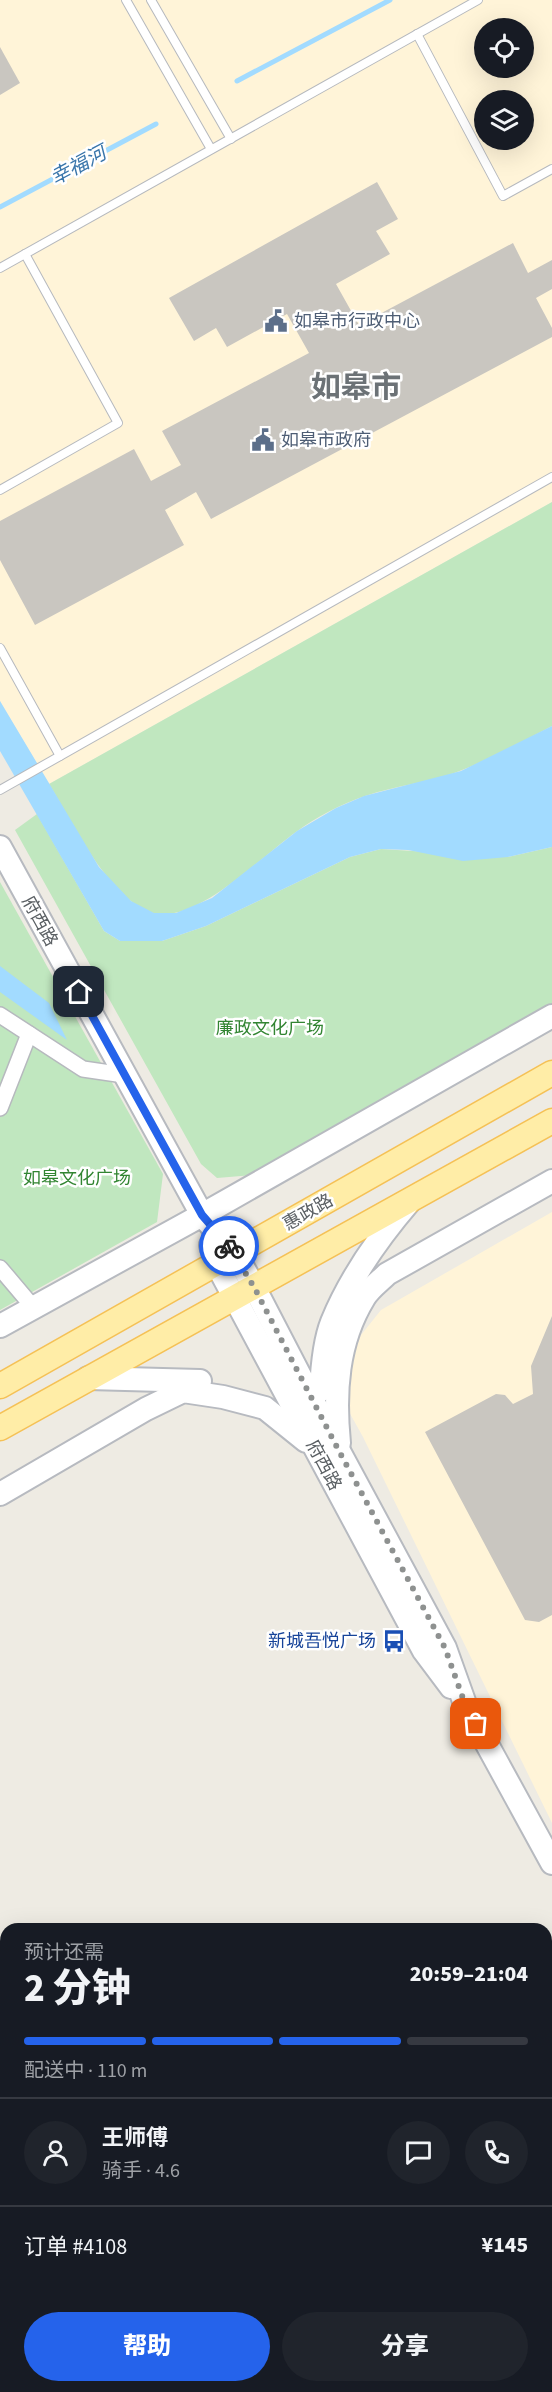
<!DOCTYPE html>
<html lang="zh">
<head>
<meta charset="utf-8">
<style>
  :root { --surface:#171b24; --page:#20242c; --text:#f1f3f6; --muted:#9ea1a6; --line:#363941; --accent:#2563eb }
  body { margin:0; font-family:"Source Sans 3","Noto Sans SC",sans-serif; background:var(--page); color:var(--text); height:100vh; display:flex; flex-direction:column; font-size:22px; white-space:nowrap }
  * { box-sizing:border-box; margin:0 }
  p { font-size:20px; color:var(--muted) }
  .icon { flex:none; width:33px; height:33px; fill:none; stroke:currentColor; stroke-width:2; stroke-linecap:round; stroke-linejoin:round }
  .map { position:relative; flex:1; overflow:hidden }
  .details { position:absolute; left:0px; top:1923px; width:552px; height:470px; display:flex; flex-direction:column; background:var(--surface); border-radius:18px 18px 0 0; box-shadow:0 6px 24px #0002 }
  .details>* { flex:none }
  .tools { position:absolute; left:474px; top:18px; display:grid; gap:12px }
  .tools a { display:grid; place-items:center; width:60px; height:60px; border-radius:50%; background:var(--surface); box-shadow:0 6px 24px #0002; font-size:30px }
  .pin { position:absolute; display:grid; place-items:center; width:51px; height:51px; color:#fff; margin:-26px; border-radius:12px; box-shadow:0 3px 9px #0006 }
  .courier { position:absolute; display:grid; place-items:center; width:60px; height:60px; margin:-30px; border:4px solid #2563eb; border-radius:50%; background:#fff; color:#222; box-shadow:0 2px 8px #0007 }
  .headline em { font-style:normal; font-weight:800 }
  .headline div { display:flex; flex-direction:column-reverse }
  .headline { display:flex; align-items:center; justify-content:space-between; height:102px; padding:0 24px }
  h1 { font-size:39px; font-weight:800; line-height:45px }
  .bar { display:grid; grid-template-columns:repeat(4,1fr); gap:9px 6px; align-content:center; height:72px; padding:0 24px }
  .bar i { height:8px; border-radius:4px; background:var(--line) }
  .bar .on { background:var(--accent) }
  .bar p { grid-column:span 4 }
  .line { display:flex; align-items:center; gap:15px; padding:0 24px; border-top:2px solid var(--line) }
  .line div { flex:1 }
  .round { display:grid; place-items:center; flex:none; width:63px; height:63px; border-radius:32px; background:var(--page) }
  .primary-button { display:flex; gap:12px; margin-top:auto; padding:12px 24px }
  .primary-button a { flex:1; height:69px; border-radius:36px; background:var(--accent); color:#fff; font-size:24px; font-weight:800; line-height:69px; text-align:center }
  .primary-button a+a { background:var(--page); color:var(--text) }
  .map>svg:first-child { display:block }
  .commercial { fill:#fff4d8; fill-rule:evenodd }
  .green { fill:#c0e7bf }
  .water { fill:#a2dbff }
  .lines { fill:none; stroke-linecap:round; stroke-linejoin:round }
  .stream { stroke:#a2dbff; stroke-width:5 }
  .building { fill:#c9c6c0 }
  .lane-casing { stroke:#b6b9be; stroke-width:10 }
  .street-casing { stroke:#b6b9be; stroke-width:18 }
  .secondary-casing { stroke:#b7bac0; stroke-width:26 }
  .primary-casing { stroke:#f5c156; stroke-width:27 }
  .lane { stroke:#fff; stroke-width:8 }
  .street { stroke:#fff; stroke-width:15 }
  .secondary { stroke:#fff; stroke-width:22 }
  .primary { stroke:#ffeda7; stroke-width:24 }
  .done { stroke:#8e9190; stroke-width:6; stroke-dasharray:0 10.8 }
  .route { stroke:#2563eb; stroke-width:8 }
  .labels { text-anchor:middle; stroke-width:5; stroke-linejoin:round; paint-order:stroke }
  .service-label { font-size:18px; fill:#4e5e75; stroke:#fff; text-anchor:start }
  .street-label { font-size:18px; fill:#5b6064; stroke:#fff }
  .park-label { font-size:18px; fill:#328532; stroke:#fff }
  .transit-label { font-size:18px; fill:#164399; stroke:#fff; text-anchor:end }
  .water-label { font-size:20px; font-style:italic; fill:#3a76ab; stroke:#fff }
  .town-label { font-size:30px; font-weight:bold; fill:#6c7276; stroke:#fff }
</style>
</head>
<body>
<div class="map">
<svg width="552" height="2392" viewBox="0 0 552 2392">
  <rect width="100%" height="100%" fill="#eeebe3"/>
  <g class="commercial">
    <path d="M0,0H552V502L49,784L0,701ZM484,28H524V68H484ZM484,100H524V140H484Z"/>
    <polygon points="552,1212 552,1823 363,1437 348,1410 348,1369 361,1335 381,1310"/>
  </g>
  <g class="green">
    <path d="M552,502V726C523,741 493,758 462,770C431,783 396,785 365,796C341,804 316,817 296,832C263,855 196,925 153,913C110,901 71,820 49,784Z"/>
    <polygon points="37,814 104,931 120,941 162,941 206,926 350,857 381,849 508,857 552,847 552,1006 253,1175 217,1178 201,1164 15,830"/>
    <polygon points="0,882 163,1174 157,1222 0,1310"/>
  </g>
  <g class="water">
    <polygon points="0,701 99,867 131,901 154,913 176,913 212,898 297,831 336,808 364,796 461,771 552,726 552,847 508,857 463,861 408,850 381,849 350,857 206,926 162,941 120,941 104,931 0,751"/>
    <polygon points="0,966 49,1003 67,1040 0,992"/>
  </g>
  <g class="lines">
    <g class="stream">
      <polyline points="237,81 390,0"/>
      <polyline points="0,207 156,124"/>
    </g>
  </g>
  <g class="building">
    <polygon points="0,47 20,83 0,95"/>
    <polygon points="377,182 398,219 376,231 390,254 336,284 359,325 513,243 528,273 552,260 552,289 536,298 552,328 552,337 211,519 196,492 165,510 184,545 35,625 0,560 0,521 134,449 151,481 181,465 162,431 309,353 287,314 227,347 216,328 194,341 169,298"/>
    <polygon points="552,1316 552,1615 539,1622 525,1620 425,1432 496,1394 505,1395 513,1404 533,1394 531,1366"/>
  </g>
  <g class="lines">
    <g class="lane-casing">
      <g id="lane">
        <polyline points="126,0 211,149"/>
        <polyline points="151,0 231,139"/>
        <polyline points="417,34 503,196 552,169"/>
        <polyline points="0,268 478,0"/>
        <polyline points="0,490 118,423 25,254"/>
        <polyline points="0,648 60,756"/>
        <polyline points="0,790 552,477"/>
      </g>
    </g>
    <g class="street-casing">
      <g id="street">
        <polyline points="0,1015 83,1069 124,1075"/>
        <polyline points="0,1108 29,1034"/>
        <polyline points="0,1268 33,1307"/>
        <polyline points="0,2193 6,2190"/>
      </g>
    </g>
    <g class="secondary-casing">
      <g id="secondary">
        <polyline points="0,847 202,1215 235,1253 254,1287 340,1453 445,1648 465,1704 552,1863"/>
        <polyline points="211,1245 216,1263 424,1651 451,1687"/>
        <polyline points="0,1326 202,1215 552,1016"/>
        <polyline points="88,1378 200,1381"/>
        <path d="M321,1390C322,1369 324,1342 332,1322C350,1278 379,1237 409,1202"/>
        <path d="M339,1443C334,1393 337,1342 364,1298C369,1289 379,1282 387,1274L552,1181"/>
        <polyline points="0,1494 146,1409 183,1391 223,1397 265,1408 306,1441"/>
        <polyline points="0,2144 6,2155"/>
        <polyline points="133,2386 136,2392"/>
      </g>
    </g>
    <g class="primary-casing">
      <g id="primary">
        <polyline points="0,1386 552,1073"/>
        <polyline points="0,1428 552,1121"/>
      </g>
    </g>
    <use href="#lane" class="lane"/>
    <use href="#street" class="street"/>
    <use href="#secondary" class="secondary"/>
    <use href="#primary" class="primary"/>
  </g>
  <g class="lines">
    <polyline class="done" points="229,1246 254,1287 340,1453 445,1648 465,1704 476,1724"/>
    <polyline class="route" points="79,992 202,1215 229,1246"/>
  </g>
  <defs>
    <g id="civic-bare" transform="scale(1.8)"><path d="M-.6-6.5H3V-4.5H.6V-3L4-1V1h2V6H-6V1h2V-1L-.6-3ZM-1.2 2.5V6h2.4V2.5Z" fill="#5c6f8a" stroke="#fff" stroke-width="2.5" paint-order="stroke"/></g>
    <g id="bus-bare" transform="scale(1.8)"><path d="M-5-6H5V4H4V6H2V4H-2V6H-4V4H-5ZM-3.5-4V0h7V-4ZM-3.5 1.2v1.5H-2V1.2ZM2 1.2v1.5H3.5V1.2Z" fill="#1a4fb4" stroke="#fff" stroke-width="2.5" paint-order="stroke"/></g>
  </defs>
  <g fill-rule="evenodd">
    <use href="#civic-bare" x="276" y="321"/>
    <use href="#civic-bare" x="263" y="440"/>
    <use href="#bus-bare" x="394" y="1641"/>
  </g>
  <g class="labels">
    <g class="service-label">
      <text x="294" y="327">如皋市行政中心</text>
      <text x="281" y="446">如皋市政府</text>
    </g>
    <g class="street-label">
      <text transform="translate(40 921) rotate(61)" y="6">府西路</text>
      <text transform="translate(308 1212) rotate(-30)" y="6">惠政路</text>
      <text transform="translate(324 1465) rotate(62)" y="6">府西路</text>
    </g>
    <g class="park-label">
      <text x="270" y="1034">廉政文化广场</text>
      <text x="77" y="1184">如皋文化广场</text>
    </g>
    <g class="transit-label">
      <text x="376" y="1647">新城吾悦广场</text>
    </g>
    <g class="water-label">
      <text transform="translate(78 165) rotate(-28)" y="7">幸福河</text>
    </g>
    <g class="town-label">
      <text x="356" y="397">如皋市</text>
    </g>
  </g>
</svg>
<div class="tools">
<a><svg class="icon" aria-label="locate" viewBox="0 0 24 24"><circle cx="12" cy="12" r="6"/><path d="M12 2v4M12 18v4M2 12h4M18 12h4"/></svg></a>
<a><svg class="icon" aria-label="layers" viewBox="0 0 24 24"><path d="M12 4l9 5-9 5-9-5zM3 14l9 5 9-5"/></svg></a>
</div>
<div class="pin" style="left:476px;top:1724px;background:#ea580c"><svg class="icon" aria-label="bag" viewBox="0 0 24 24"><path d="M5 8h14l-1 12H6zM9 8a3 3 0 0 1 6 0"/></svg></div>
<div class="pin" style="left:79px;top:992px;background:#1f2937"><svg class="icon" aria-label="home" viewBox="0 0 24 24"><path d="M3 11l9-7 9 7M6 9v11h12V9"/></svg></div>
<div class="courier" style="left:229px;top:1246px"><svg class="icon" aria-label="bike" viewBox="0 0 24 24"><circle cx="6" cy="16" r="4"/><circle cx="18" cy="16" r="4"/><path d="M6 16l4-8h5l3 8M10 8l3 8H6M13 5h3"/></svg></div>
<section class="details">
<div class="headline"><div><h1>2 分钟</h1><p>预计还需</p></div><em>20:59–21:04</em></div>
<div class="bar"><i class="on"></i><i class="on"></i><i class="on"></i><i></i><p>配送中 · 110 m</p></div>
<div class="line" style="height:108px"><a class="round"><svg class="icon" aria-label="person" viewBox="0 0 24 24"><circle cx="12" cy="8" r="4"/><path d="M4 21q1-7 8-7t8 7"/></svg></a><div><b>王师傅</b><p>骑手 · 4.6</p></div><a class="round"><svg class="icon" aria-label="chat" viewBox="0 0 24 24"><path d="M4 5h16v11H9l-5 4z"/></svg></a><a class="round"><svg class="icon" aria-label="phone" viewBox="0 0 24 24"><path d="M5 4h4l2 5-3 2q2 4 5 5l2-3 5 2v4C11 20 4 13 5 4z"/></svg></a></div>
<div class="line" style="height:78px"><div>订单 #4108</div><b>¥145</b></div>
<div class="primary-button"><a>帮助</a><a>分享</a></div>
</section>
</div>
</body>
</html>
